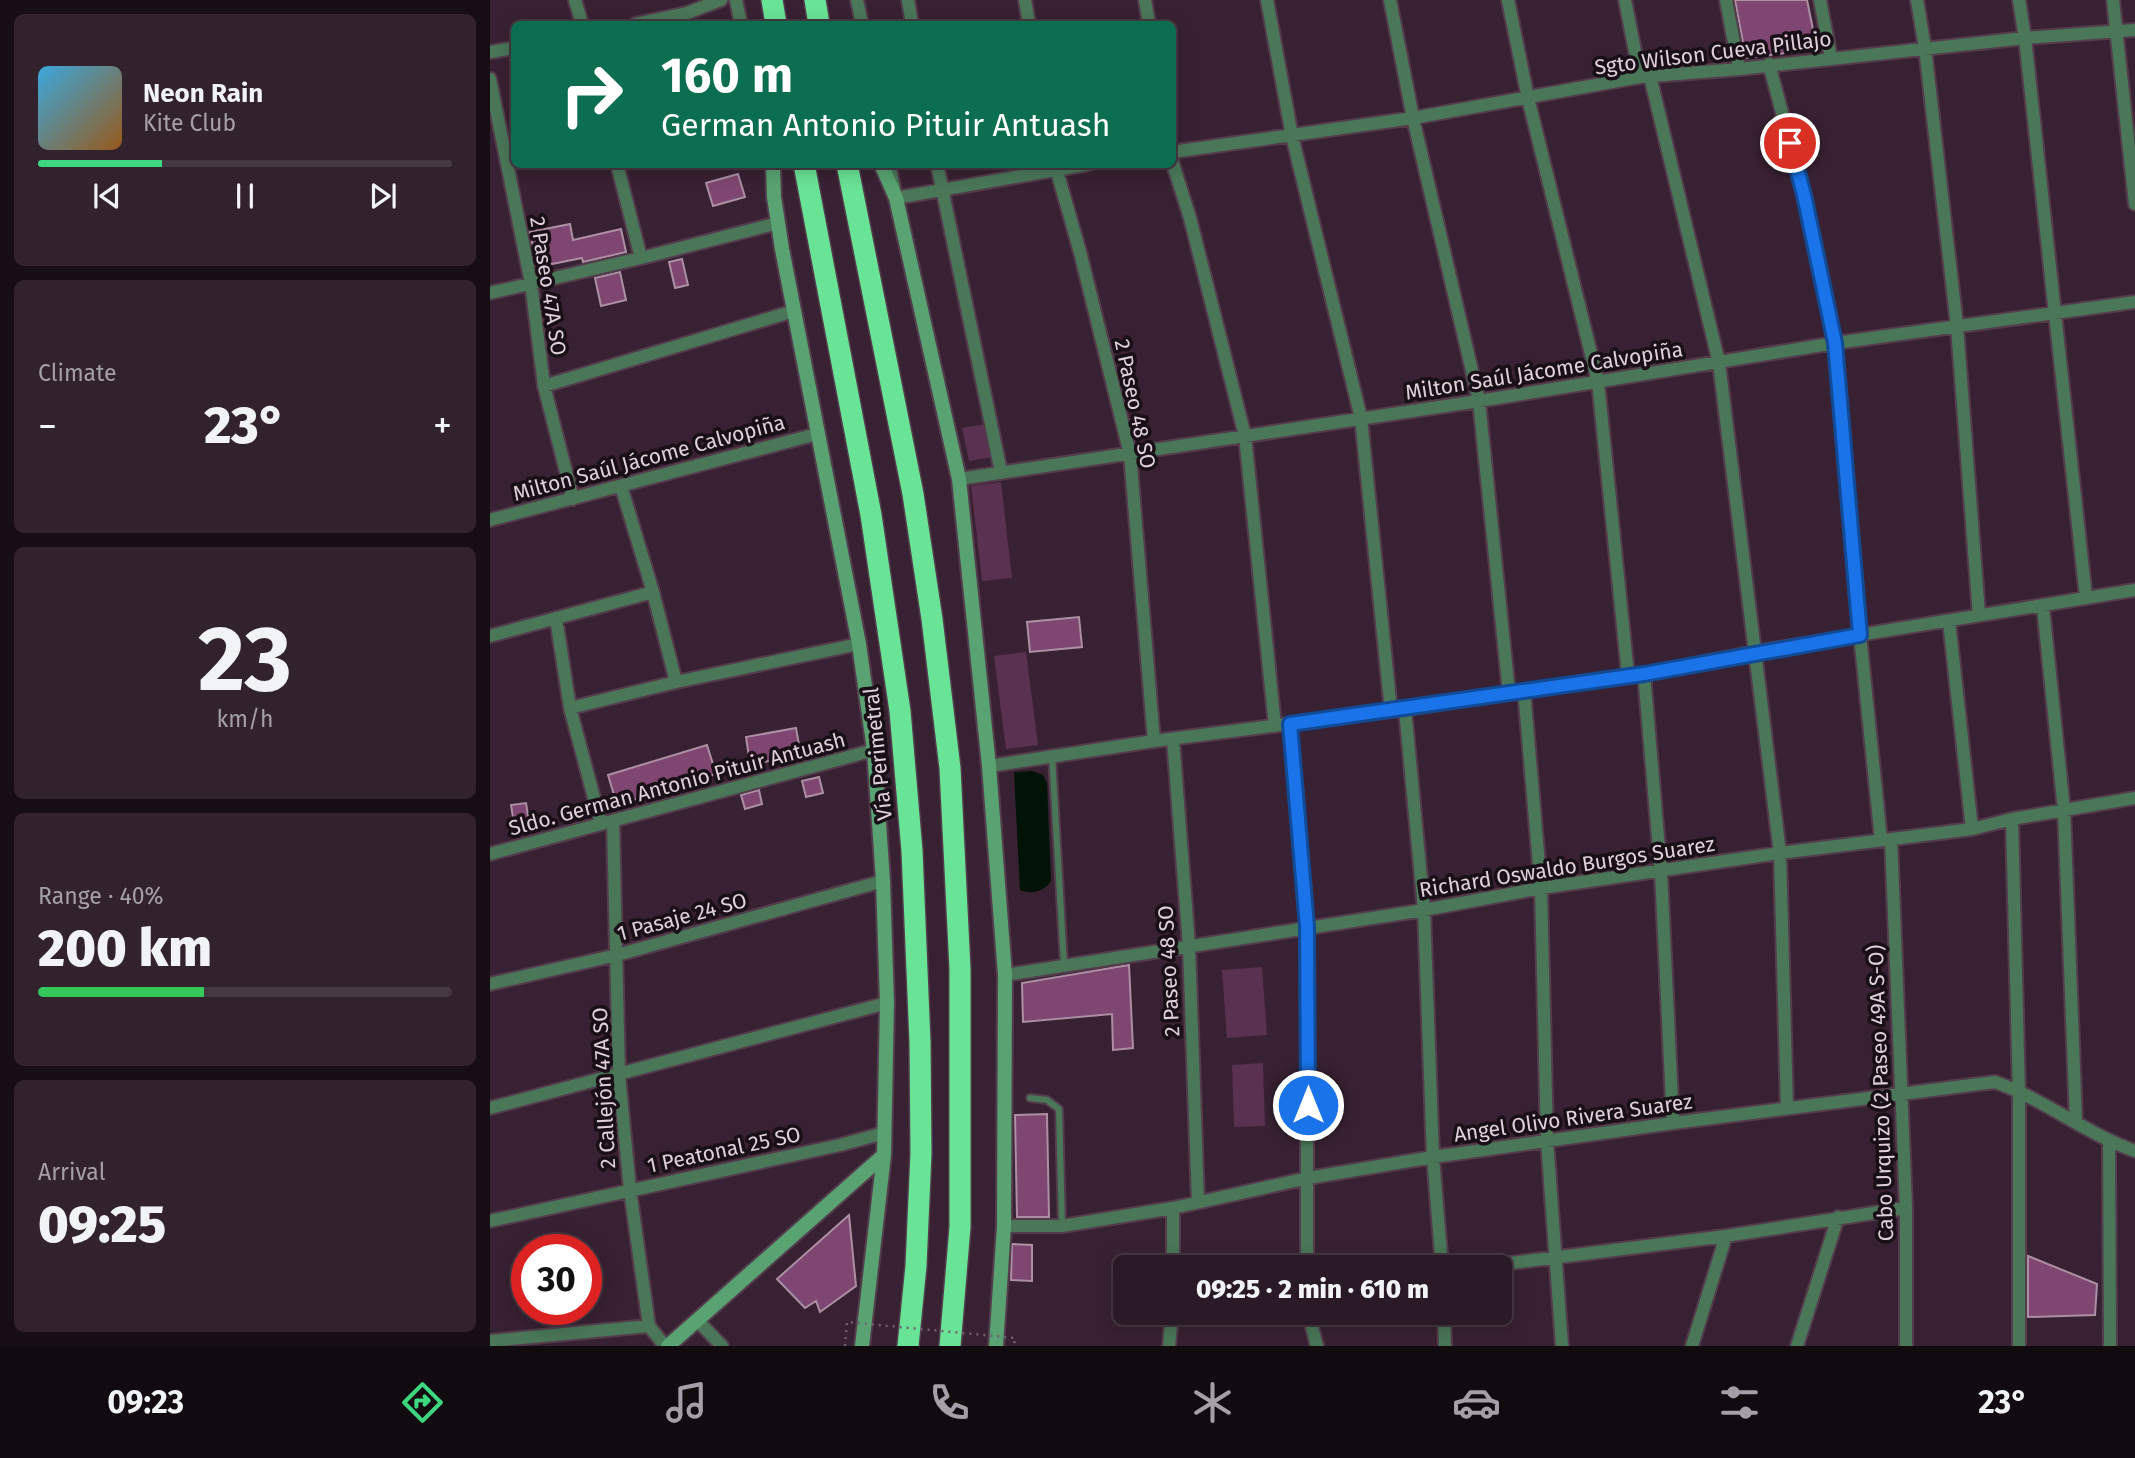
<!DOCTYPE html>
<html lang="en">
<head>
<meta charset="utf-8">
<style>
	:root { --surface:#2a1926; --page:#32222e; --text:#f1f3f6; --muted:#a5a0a7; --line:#463843; --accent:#3cd77e }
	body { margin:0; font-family:"Fira Sans",sans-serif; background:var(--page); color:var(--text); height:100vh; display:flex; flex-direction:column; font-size:26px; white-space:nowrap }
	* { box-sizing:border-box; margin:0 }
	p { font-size:23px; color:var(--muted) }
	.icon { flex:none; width:38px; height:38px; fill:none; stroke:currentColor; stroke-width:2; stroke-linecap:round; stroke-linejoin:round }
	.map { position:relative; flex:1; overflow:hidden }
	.sheet { display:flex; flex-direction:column; gap:14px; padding:14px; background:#170e15; width:490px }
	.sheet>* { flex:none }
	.top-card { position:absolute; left:21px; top:21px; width:665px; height:147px; border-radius:10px; box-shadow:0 4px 18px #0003,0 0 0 2px var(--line); background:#0b6e4f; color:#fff; overflow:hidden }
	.speed { position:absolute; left:21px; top:1234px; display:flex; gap:14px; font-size:35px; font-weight:700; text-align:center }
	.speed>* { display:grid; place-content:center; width:91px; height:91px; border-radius:50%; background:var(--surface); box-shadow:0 4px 18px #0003,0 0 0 2px var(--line); line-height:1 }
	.speed .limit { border:10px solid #d22; background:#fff; color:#111 }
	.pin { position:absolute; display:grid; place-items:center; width:60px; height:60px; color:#fff; margin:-30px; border:4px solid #fff; border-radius:50%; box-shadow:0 2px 7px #0007 }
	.me { position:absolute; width:77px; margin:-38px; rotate:0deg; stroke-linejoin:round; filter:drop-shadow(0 0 5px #0008) }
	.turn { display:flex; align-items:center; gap:24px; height:147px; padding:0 35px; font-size:32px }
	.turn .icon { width:91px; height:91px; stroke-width:2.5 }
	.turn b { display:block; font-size:49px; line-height:60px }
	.big { font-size:52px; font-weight:800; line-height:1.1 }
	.sheet .tile { flex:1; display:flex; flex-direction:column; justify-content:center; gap:10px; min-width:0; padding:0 24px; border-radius:10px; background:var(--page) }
	.sheet .dial { align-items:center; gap:0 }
	.dial b { font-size:91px; line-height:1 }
	.song { display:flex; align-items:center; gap:21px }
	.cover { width:84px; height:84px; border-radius:10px; background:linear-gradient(135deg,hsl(200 70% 55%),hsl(30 70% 35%)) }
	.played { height:7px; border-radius:4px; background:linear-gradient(90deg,var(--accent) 30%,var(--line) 30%) }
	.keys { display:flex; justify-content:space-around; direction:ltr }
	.heat { display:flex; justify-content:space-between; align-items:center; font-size:38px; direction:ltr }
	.charge { height:10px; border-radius:5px; background:linear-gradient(90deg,#34c759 40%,var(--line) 0) }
	.trip { position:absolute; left:623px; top:1255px; width:399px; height:70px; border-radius:10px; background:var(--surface); box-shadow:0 4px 18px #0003,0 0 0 2px var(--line); font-weight:800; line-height:70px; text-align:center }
	.tabs { display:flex; height:112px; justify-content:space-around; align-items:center; background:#110a0f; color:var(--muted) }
	.tabs .icon { width:49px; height:49px }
	.tabs .on { color:var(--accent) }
	.tabs b { font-size:32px; color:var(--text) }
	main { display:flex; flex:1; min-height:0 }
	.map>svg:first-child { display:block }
	.green { fill:#5b3151 }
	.water { fill:#011306 }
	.building { fill:#7e4670; stroke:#ac8fa3; stroke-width:2 }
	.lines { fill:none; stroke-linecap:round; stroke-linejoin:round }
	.lane-casing { stroke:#533d4d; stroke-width:10 }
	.street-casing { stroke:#533d4d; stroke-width:16 }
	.secondary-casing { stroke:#533d4d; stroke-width:18 }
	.highway-casing { stroke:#533d4d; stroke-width:24 }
	.lane { stroke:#4a7758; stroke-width:6 }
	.street { stroke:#4a7758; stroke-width:12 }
	.secondary { stroke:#58a371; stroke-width:14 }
	.highway { stroke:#69e395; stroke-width:21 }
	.path-bridge { stroke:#735f6e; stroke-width:2.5; stroke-dasharray:2 5; stroke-linecap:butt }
	.route-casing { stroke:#114b97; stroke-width:18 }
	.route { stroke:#1a73e8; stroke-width:12 }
	.labels { text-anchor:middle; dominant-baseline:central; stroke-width:7; stroke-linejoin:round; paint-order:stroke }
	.street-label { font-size:21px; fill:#e0d0db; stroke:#190f16 }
</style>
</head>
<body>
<main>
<section class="sheet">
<div class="tile">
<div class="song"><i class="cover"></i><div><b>Neon Rain</b><p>Kite Club</p></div></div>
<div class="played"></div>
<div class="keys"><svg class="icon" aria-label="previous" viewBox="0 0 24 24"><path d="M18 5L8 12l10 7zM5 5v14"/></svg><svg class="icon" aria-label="pause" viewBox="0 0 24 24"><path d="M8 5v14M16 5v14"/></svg><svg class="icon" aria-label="next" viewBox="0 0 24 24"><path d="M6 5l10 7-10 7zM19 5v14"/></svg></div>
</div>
<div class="tile"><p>Climate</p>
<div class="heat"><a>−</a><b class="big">23°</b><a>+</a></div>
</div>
<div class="tile dial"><b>23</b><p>km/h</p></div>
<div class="tile"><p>Range · 40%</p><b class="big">200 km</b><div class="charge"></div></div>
<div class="tile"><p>Arrival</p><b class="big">09:25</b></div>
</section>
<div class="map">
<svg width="1645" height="1346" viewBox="0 0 1645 1346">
	<rect width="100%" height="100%" fill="#382132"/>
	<path class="green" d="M496 424 502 457 479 461 472 428Z
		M511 482 522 578 492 581 481 486Z
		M536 652 548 745 516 749 504 656Z
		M772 967 777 1035 737 1038 732 970Z
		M773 1063 775 1126 744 1127 742 1065Z"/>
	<path class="water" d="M542 771 553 775 557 783 561 881C554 891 542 895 530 890L524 772Z"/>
	<path class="building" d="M1245 0H1317L1327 49 1256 58Z
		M248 174 255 197 223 206 216 183Z
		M80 224 83 240 131 229 136 252 93 262 92 258 47 267 40 232Z
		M192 259 198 285 185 288 179 262Z
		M130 272 136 300 111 306 105 278Z
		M589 617 592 647 540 652 537 622Z
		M306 728 311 756 260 764 256 737Z
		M217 745 226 774 127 805 118 775Z
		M329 777 333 793 316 797 312 781Z
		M269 790 272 804 255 809 251 795Z
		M36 803 40 828 25 830 21 805Z
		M639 965 643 1048 623 1050 622 1014 533 1022 532 983Z
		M557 1114 559 1217H527L525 1115Z
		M359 1215 366 1286 330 1312 326 1301 315 1308 287 1279Z
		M522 1244 542 1245V1281L521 1280Z
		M1538 1256 1607 1284 1605 1315 1538 1317Z"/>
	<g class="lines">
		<g class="lane-casing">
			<path id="lane" d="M562 756 574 965
				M540 1098 557 1100 569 1109 572 1226"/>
		</g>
		<g class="street-casing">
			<path id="street" d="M85 0 92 24
				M246 0 251 24
				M367 0 372 24
				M418 0 422 24
				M535 0 539 24
				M655 0 659 24
				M777 0 802 136 871 418 901 711
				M900 0 923 118 989 401 1019 693
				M1018 0 1038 98 1108 382 1138 675
				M1135 0 1150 77
				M1236 0 1249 69
				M1330 0 1341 58
				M1427 0 1435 48 1467 326 1489 615
				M1529 0 1535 38 1596 598
				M1623 0 1645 204
				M145 24 197 13 231 0
				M0 52 24 48
				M1279 64 1314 195 1345 343 1370 635 1391 840
				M1160 76 1229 363 1290 853 1297 1108
				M0 79 41 283 54 386 83 499
				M682 152 923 118 1150 77 1249 69 1535 38 1645 30
				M682 161 700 218 755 436 785 726
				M127 164 151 258
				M399 164 406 198 599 164
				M447 164 511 472
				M565 164 590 252 640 454 664 741
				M0 293 151 258 288 223
				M54 386 304 311
				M469 479 989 401 1345 343 1645 302
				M131 486 163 592 186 682
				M0 520 327 434
				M1553 607 1574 810 1586 1122
				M66 618 80 708 111 824
				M1459 621 1482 829
				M0 636 163 592
				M1154 674 1171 872 1183 1123
				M1034 690 1051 888 1057 1140 1072 1346
				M80 708 186 682 369 644
				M915 709 934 910 943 1157 952 1267
				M800 724 817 927V1267
				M683 739 699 946 708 1202
				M499 766 664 741 915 709 1154 674 1265 652 1645 590
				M1522 819 1529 1094V1346
				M123 821 129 1075 140 1190 159 1326 175 1346
				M1401 839 1416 1208V1346
				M0 854 384 750
				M515 975 934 910 1051 888 1290 853 1482 829 1522 819 1645 798
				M0 984 127 955 393 881
				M0 1108 397 1003
				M1619 1142 1620 1346
				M0 1221 350 1145 394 1133
				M514 1226H572L683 1208 818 1178 943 1157 1183 1123 1505 1082C1554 1099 1596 1134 1645 1151
				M683 1267V1208
				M989 1267 1236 1236 1416 1208
				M818 1312 827 1346
				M954 1312 955 1346
				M207 1320 232 1346
				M0 1341 159 1326
				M679 1346 682 1312
				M1202 1346 1236 1236
				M1307 1346 1348 1217"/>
		</g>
		<g class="secondary-casing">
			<path id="secondary" d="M283 164 284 197 292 249 369 644 384 750 393 881 397 1003 394 1155 372 1346
				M391 164 406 198 469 479 499 766 515 975 514 1226 506 1346
				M178 1346 394 1155"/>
		</g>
		<g class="highway-casing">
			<path id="highway" d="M282 0 286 24
				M325 0 329 24
				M314 164 381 515 410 711 422 851 430 1042 431 1153 426 1266 418 1346
				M357 164 423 494 442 619 460 768 470 969V1227L460 1346"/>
		</g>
		<use href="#lane" class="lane"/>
		<use href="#street" class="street"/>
		<use href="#secondary" class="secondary"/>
		<use href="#highway" class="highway"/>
		<path class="path-bridge" d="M355 1346 357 1322 525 1338 524 1346"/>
	</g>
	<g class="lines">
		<g class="route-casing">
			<path id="route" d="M818 1105 817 927 800 724 1154 674 1370 635 1345 343 1314 195 1300 143"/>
		</g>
		<use href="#route" class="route"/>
	</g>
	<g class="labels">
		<g class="street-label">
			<text transform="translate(1223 53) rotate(-7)">Sgto Wilson Cueva Pillajo</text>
			<text transform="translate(58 286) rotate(81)">2 Paseo 47A SO</text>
			<text transform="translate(1054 371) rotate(-9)">Milton Saúl Jácome Calvopiña</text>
			<text transform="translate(645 404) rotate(78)">2 Paseo 48 SO</text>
			<text transform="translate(159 458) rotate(-15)">Milton Saúl Jácome Calvopiña</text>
			<text transform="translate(388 754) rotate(-96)">Vía Perimetral</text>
			<text transform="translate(187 784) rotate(-15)">Sldo. German Antonio Pituir Antuash</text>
			<text transform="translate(1077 867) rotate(-9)">Richard Oswaldo Burgos Suarez</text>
			<text transform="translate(192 917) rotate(-15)">1 Pasaje 24 SO</text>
			<text transform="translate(679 971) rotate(-93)">2 Paseo 48 SO</text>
			<text transform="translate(114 1088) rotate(-93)">2 Callejón 47A SO</text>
			<text transform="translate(1391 1093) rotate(-92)">Cabo Urquizo (2 Paseo 49A S-O)</text>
			<text transform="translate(1083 1118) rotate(-8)">Angel Olivo Rivera Suarez</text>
			<text transform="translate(234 1150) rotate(-12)">1 Peatonal 25 SO</text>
		</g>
	</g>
</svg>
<div class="speed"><div class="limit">30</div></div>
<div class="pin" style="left:1300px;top:143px;background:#d93025"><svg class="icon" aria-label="arrive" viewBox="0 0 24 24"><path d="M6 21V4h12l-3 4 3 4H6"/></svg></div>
<svg class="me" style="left:818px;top:1105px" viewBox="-20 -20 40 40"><circle r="17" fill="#1a73e8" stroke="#fff" stroke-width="3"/><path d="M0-11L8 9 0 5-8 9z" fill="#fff"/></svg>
<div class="trip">09:25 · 2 min · 610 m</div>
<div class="top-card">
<div class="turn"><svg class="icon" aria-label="right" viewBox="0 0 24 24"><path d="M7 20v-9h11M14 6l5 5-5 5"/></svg><div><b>160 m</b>German Antonio Pituir Antuash</div></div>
</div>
</div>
</main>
<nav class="tabs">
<b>09:23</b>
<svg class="icon on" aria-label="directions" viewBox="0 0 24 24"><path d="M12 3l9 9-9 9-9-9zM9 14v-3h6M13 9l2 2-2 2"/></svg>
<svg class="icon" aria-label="music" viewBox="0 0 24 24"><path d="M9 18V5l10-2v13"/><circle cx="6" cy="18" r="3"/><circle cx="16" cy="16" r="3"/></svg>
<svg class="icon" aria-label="phone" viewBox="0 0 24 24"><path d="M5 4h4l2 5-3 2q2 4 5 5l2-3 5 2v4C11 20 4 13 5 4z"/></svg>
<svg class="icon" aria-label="climate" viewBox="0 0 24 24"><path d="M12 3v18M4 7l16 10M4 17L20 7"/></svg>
<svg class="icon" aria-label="car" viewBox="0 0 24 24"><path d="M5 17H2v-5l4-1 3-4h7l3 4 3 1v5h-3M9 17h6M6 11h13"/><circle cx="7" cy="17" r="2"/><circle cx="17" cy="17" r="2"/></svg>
<svg class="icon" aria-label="filters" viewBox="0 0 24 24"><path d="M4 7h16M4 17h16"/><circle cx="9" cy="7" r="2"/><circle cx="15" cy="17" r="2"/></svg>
<b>23°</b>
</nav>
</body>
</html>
